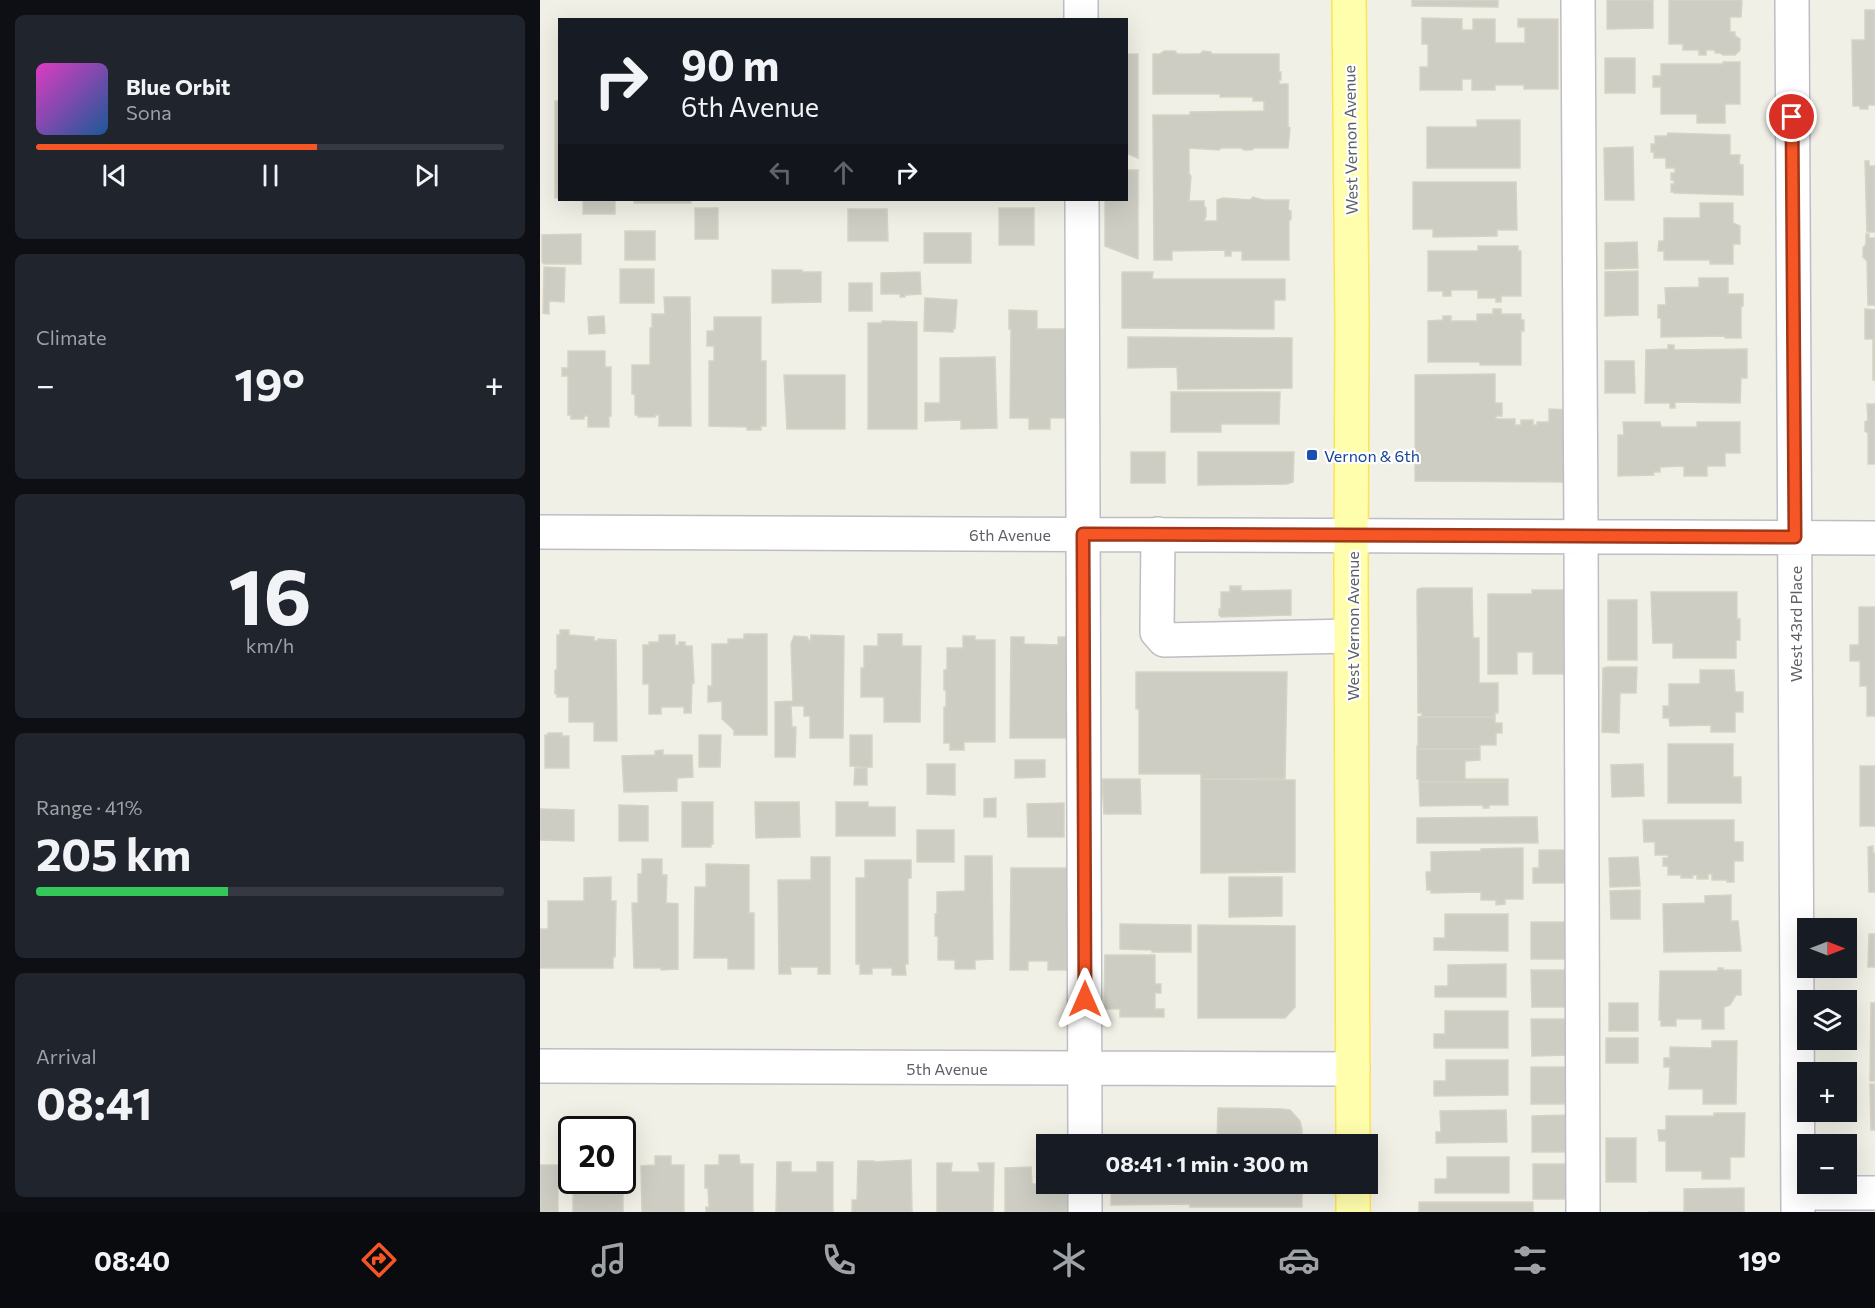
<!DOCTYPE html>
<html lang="en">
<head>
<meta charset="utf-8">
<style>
	:root { --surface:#171b24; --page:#20242c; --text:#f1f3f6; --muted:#9ea1a6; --line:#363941; --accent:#f65526 }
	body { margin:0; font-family:Commissioner,sans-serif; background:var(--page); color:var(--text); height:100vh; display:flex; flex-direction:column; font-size:22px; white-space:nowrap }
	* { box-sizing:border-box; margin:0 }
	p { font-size:20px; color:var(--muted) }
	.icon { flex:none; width:33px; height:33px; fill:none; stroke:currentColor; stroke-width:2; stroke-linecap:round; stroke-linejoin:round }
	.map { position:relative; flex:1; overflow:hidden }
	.drawer { display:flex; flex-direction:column; gap:15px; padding:15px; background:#0d0f14; width:540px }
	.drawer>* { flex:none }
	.guide { position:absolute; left:18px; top:18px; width:570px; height:183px; border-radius:0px; box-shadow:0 6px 24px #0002; background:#171b24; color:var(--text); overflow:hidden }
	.needle { width:39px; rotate:90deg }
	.tools { position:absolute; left:1257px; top:918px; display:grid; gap:12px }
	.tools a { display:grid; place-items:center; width:60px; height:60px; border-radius:0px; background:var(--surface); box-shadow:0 6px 24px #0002; font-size:30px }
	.speed { position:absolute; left:18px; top:1116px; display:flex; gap:12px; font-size:30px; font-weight:700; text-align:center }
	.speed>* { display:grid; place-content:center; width:78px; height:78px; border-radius:50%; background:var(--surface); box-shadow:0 6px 24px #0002; line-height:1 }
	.speed .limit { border:3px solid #111; border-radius:9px; background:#fff; color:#111 }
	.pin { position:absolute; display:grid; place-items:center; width:51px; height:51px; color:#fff; margin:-26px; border:3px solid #fff; border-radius:50%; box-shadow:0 2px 6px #0007 }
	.me { position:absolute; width:66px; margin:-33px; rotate:0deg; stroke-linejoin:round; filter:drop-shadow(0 0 4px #0008) }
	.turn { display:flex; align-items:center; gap:21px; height:126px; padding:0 24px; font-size:27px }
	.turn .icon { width:78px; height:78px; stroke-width:2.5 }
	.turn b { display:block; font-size:42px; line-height:51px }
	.lanes { display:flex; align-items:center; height:57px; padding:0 24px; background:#0003; justify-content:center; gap:30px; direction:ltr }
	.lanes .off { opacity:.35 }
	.big { font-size:45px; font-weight:700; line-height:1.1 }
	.drawer .card { flex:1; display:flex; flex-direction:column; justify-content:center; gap:9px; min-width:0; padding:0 21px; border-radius:9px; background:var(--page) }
	.drawer .dial { align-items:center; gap:0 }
	.dial b { font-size:78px; line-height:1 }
	.song { display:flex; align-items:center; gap:18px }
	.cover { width:72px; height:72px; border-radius:9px; background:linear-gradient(135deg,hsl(310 70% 55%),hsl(210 70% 35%)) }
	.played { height:6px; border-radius:3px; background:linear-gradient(90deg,var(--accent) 60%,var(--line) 60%) }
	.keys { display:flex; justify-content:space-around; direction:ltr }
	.heat { display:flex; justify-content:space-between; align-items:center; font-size:33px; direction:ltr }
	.charge { height:9px; border-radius:4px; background:linear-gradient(90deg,#34c759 41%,var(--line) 0) }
	.trip { position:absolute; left:496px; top:1134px; width:342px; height:60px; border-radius:0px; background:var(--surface); box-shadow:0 6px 24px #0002; font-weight:700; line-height:60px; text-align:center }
	.menu { display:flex; height:96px; justify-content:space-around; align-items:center; background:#090b0e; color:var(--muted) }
	.menu .icon { width:42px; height:42px }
	.menu .selected { color:var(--accent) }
	.menu b { font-size:27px; color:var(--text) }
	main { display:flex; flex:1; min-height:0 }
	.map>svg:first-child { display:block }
	.building { fill:#cecdc4; stroke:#d6d3c3; stroke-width:1.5 }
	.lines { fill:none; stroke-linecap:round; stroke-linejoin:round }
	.minor-casing { stroke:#bdbec5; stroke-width:36 }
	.major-casing { stroke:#fce553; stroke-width:36 }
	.minor { stroke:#fff; stroke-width:33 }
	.major { stroke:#fffeac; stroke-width:33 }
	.route-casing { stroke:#a03719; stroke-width:15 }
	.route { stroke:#f65526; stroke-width:10 }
	.transit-dot { fill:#1a4fb4; stroke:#fff; stroke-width:2 }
	.labels { text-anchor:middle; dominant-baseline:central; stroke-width:4.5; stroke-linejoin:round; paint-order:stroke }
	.street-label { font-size:16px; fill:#5d6067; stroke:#fff }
	.transit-label { font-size:16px; fill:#164399; stroke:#fff; text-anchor:start }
</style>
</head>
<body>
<main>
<section class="drawer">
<div class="card">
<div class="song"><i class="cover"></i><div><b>Blue Orbit</b><p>Sona</p></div></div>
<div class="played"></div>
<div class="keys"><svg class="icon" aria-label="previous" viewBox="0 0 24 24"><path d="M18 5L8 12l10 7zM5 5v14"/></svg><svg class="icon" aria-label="pause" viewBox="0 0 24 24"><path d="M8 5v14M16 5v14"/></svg><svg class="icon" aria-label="next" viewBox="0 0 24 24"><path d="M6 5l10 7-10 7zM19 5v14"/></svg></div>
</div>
<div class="card"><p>Climate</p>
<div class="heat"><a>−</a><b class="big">19°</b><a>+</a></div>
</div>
<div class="card dial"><b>16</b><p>km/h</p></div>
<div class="card"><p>Range · 41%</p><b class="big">205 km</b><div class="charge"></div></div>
<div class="card"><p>Arrival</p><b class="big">08:41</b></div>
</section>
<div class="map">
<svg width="1335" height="1212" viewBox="0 0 1335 1212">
	<rect width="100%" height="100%" fill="#f1f0e6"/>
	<path class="building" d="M872 0H958V7L872 6Z
		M1067 0H1113V28L1067 29Z
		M1129 0H1202L1201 17H1190V32H1195V36L1200 39V50L1195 55H1183L1180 53H1175V50H1166V55H1159V50H1143V44H1129Z
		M1325 10H1335V105H1328V109H1320V106H1313L1312 40H1325Z
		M882 18 922 19V30H933V19H955V43H985V27H978V19H1018V89H984V85H955V90H932V79H922V90H880V67H888V44H882Z
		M624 51H635L637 54H660L663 51 671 52 672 54H739V72H741V80H739V84H748V127L750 128 748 148H714L712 150H704L701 148H681L679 150 649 148V174L651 176 649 201H664V206L666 208V216L664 221H677V200L683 198 710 200 713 197 723 200H749L748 210 751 211V219L749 221V260H702V251H691V256H685V250L632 251V260H614L613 115H650V112L724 111V101H713V97H680V94H613V54H620Z
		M586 54H598V158L586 153Z
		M1065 58H1095V93H1065Z
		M1183 62H1200V104H1185V123H1157V114H1121V87H1113V76H1121V64H1183Z
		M15 101H20V198H15Z
		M937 120H980V168H887V127H937Z
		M1128 133 1190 135V155H1200L1199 164 1203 165V195L1134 193V192H1131V184H1134V180H1131V173H1135V168H1126V158H1114V152H1111V144H1115V136H1127Z
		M1093 147 1094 200H1065L1064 148Z
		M1325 161H1329V166H1335V232H1327Z
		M586 170H598V259L565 246V200H586Z
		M873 182H976L977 230H957V236L893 237V229H873Z
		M43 200H75V214H43Z
		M94 200H151V203H94Z
		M1160 203H1193V223L1200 226V244H1193V264H1170V260H1124V251H1118L1119 241H1124V218H1160Z
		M155 208H178V239H155Z
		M459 208H494V245H459Z
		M308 209H347L348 241H308Z
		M85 231H115V260H85Z
		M384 233H431V263H384Z
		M41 234V264H4L2 262V235Z
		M1326 234H1329V238H1335V305H1328L1327 261 1323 257V248L1326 244Z
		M1097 242 1098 268 1065 269V243Z
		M938 246H978V251H981V296H961V302H956V298H938V290H911V296H903V291H888V251H938Z
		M4 267 25 268 24 302 9 301V314L3 313Z
		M80 269H114V303H80Z
		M232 270H262V272H281V302L232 303Z
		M1098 271V315L1065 316V272Z
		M380 272 381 294 365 295V297H360V294H341V273Z
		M582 272H613L612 279H745V300H734V329L582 328Z
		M1159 278H1188V294H1203V306H1201V338H1185V336L1121 337V318H1118V305H1126L1125 288 1159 287Z
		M309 283H332V311H309Z
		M124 297H150L151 426H119V415H115V417H98V415H95V394H92V365H110V328H112V314H125Z
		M385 298 417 300 415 329H413V332L384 331Z
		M953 309H961V314H981V320H984V331H981V365H940V362H888V321L903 320V316H911V321H937V314H953Z
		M1325 309 1335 310V380H1333V339H1325Z
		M469 310 497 311V329H528L527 418H510V429H489V418H470L471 329H469Z
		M64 316 65 333 49 334 48 317Z
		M174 317H221V361H226V426H221V430H207V427L169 426V361H174V346H167V331H174Z
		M342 321 377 322V429H328V323H342Z
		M588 337 752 338V388L638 389 637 367 588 368Z
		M1128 345H1134V350L1207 349V378H1201L1200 403 1135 402V408H1130V403H1105L1106 350 1128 349Z
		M28 351H65V367H71V416H69V427H48V416H44V419H31V415H28V376H22V368H28Z
		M455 357 457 428 421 429V420L385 421V403H400V358Z
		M1065 361H1094L1095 393H1065Z
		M955 374V403H962V416H956V419H975V425H981V420H993V425H997V422H1009V409L1031 410V482L875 481V375Z
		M244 375H305V429H247Z
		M631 392H740L739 424H681V432H631Z
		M1327 404H1335V464H1328V433L1325 431V422L1328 420Z
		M1083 422H1120L1121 427H1157V422H1200V453H1185V466H1167V476H1144V466L1120 467V472H1113L1114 475 1078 476V435H1084Z
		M591 452H625V483H591Z
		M658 452H754L753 482 747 484 658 485Z
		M690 586H701V591L751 590V615L681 617 679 615V609H681V592H690Z
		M883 588H932L933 638H939V683H958V713H955V717H878L882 716V713H878L877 591 878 589Z
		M992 590H1028V619H1024V674H993V652H977V674H948V594H992Z
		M1111 592H1197V619H1200V640H1196V658H1133V643H1113Z
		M1068 600H1097V660H1068Z
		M1319 607H1335V716H1327V686H1320V661H1310V645H1319Z
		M20 630H29V635L54 637V641H58V639L76 640 77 741H54V722H29V697H17V694H15V670H17V635H20Z
		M204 634H227V735H194V730L182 719V701L168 702V686H172V644H188V639H204Z
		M338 634H362V646H381L380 722H344V697H321V668H324V646H338Z
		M119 635H135V645H139V642H145V646H152L154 683H152L151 713H144V707H121V714H109V684H103V645H109V642H119Z
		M271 635 304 636 303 738H270V716H264V706H251L252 727H256L255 757H235V702L253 701 251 644 254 636 267 637 270 643Z
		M423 636H435V640H455V742H424V750H410V743H404V707H406V690H404V670H407V648H423Z
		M471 637H484V644L518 645V637H531L530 738H470Z
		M1068 667H1097L1096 693H1080L1079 733 1062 732 1063 668Z
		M1160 670H1194L1195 692H1203V712H1195V732H1171V725L1130 726 1129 718H1123V706H1129V684H1160Z
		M596 672H747L745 779H661V774H599V709H596Z
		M878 717H955V723H962V733H956V745H940V749H877V746H878Z
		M8 733H22V736H29V768H5V735H8Z
		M159 735H181L180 767H159Z
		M310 735H332V767L310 766Z
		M1128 744H1193V777H1201V803H1128Z
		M877 749H940V760L925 761V779H968V782H879V779H877Z
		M123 750V755H152L153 777 137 778V791L84 792 82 756 115 755V751Z
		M475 760H505V777L475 778Z
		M387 764H415V795L387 794Z
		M1103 764 1104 796 1072 797 1071 765Z
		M1320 766H1335V826H1320Z
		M315 768H327V785H314Z
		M562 779H600L601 814H564Z
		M661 779 755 780V872L661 873Z
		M879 782H968V805H949V808H943V805L880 806Z
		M456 798V817H444V799Z
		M142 802H173V844H171V847H142Z
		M215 802H259L260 837 216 838Z
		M296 802H328V807H355V836H296Z
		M524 803V837H488L487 804Z
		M79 805 108 806V841H79Z
		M0 809 34 810V841L0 840Z
		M997 817 998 843H877V818Z
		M1103 820H1194V842H1203V861H1194V882H1187V880H1172V874H1168V879H1157V875H1152L1153 878H1141V875H1128V866H1123V858H1128V855H1115V842H1104Z
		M377 830H414V862H377Z
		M1333 846V853H1335V892H1329L1328 847Z
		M983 848V899H965V904L956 905V900H941V892L891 893V890H887L886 872H891V852L941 851V849Z
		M999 850H1029V883H993V868H999Z
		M425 856H452L453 959 435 960V969H415V960H398V936H395V914H397V892L425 891Z
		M271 857H290V974H278V967H250L251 974H239L238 880H271Z
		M1098 857 1100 886 1070 887 1069 858Z
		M102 859H122V875H127L126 903 138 904V969L121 970V968H94L92 903H98V874H102Z
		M325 860H371V878H368V964H365L366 975H352V968H332V974H320V964H316V878H325Z
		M166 864 209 865V913H214V969H188V958H154L155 887H166Z
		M471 868H527V970H508V961H488V970H470Z
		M71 877V901H76L75 957H73V968H0V929H8V901H44V878Z
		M689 877H742V916L689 917Z
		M1100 890V919H1071L1070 891Z
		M1191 895V921H1198L1201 951 1124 952 1123 904 1165 903V896Z
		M905 914H968V951L894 950V938H905Z
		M991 922H1027L1028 959H991Z
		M580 924 651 925V952H612V950L580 949Z
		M658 925 755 926V1007L745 1018H658Z
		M1329 934H1335V967H1328Z
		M565 955H615V984H621V993H615V1009H624V1017H580V1009H564Z
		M966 964V997H895V986H908V965Z
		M1178 968H1183V970H1201V995H1196L1190 1005 1184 1007V1029H1162V1019H1136V1026H1121V1020H1119L1120 971H1178Z
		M991 970H1028V1007H992Z
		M1069 1003H1098V1031H1069Z
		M1331 1003H1335V1081H1330Z
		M905 1011H968V1048H894V1034H905Z
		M991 1019H1028V1055L992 1056Z
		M1066 1038H1098V1063H1066Z
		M1172 1041H1197L1196 1104H1163V1089H1129L1130 1067H1124V1058H1130V1047L1172 1048Z
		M906 1060H968V1095L894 1096V1081H906Z
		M991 1067H1028V1104H991Z
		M1330 1084H1334L1335 1088V1130H1331Z
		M678 1108 742 1109 750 1110 760 1121 762 1129V1144H677Z
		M966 1110 967 1142 896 1143V1132H901L900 1111Z
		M1174 1113H1205L1204 1157H1190V1179H1162V1171H1126V1141H1119L1118 1130H1126V1116H1174Z
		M1028 1115V1152H992V1116Z
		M1066 1138H1096V1182H1066Z
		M179 1155H199L200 1164H213V1212H166V1207H169L168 1188H165V1165H179Z
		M115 1156H131V1165H144V1212H102L101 1166 115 1165Z
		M907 1157H969V1193H895V1179H907Z
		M371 1160 372 1212H312V1200H317L318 1161H334V1162Z
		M237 1162H251V1172H277V1162H293V1212H236Z
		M397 1163H412L411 1172H440L438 1163H454L453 1212H397Z
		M83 1164V1212H33V1180H82Z
		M993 1164H1028L1027 1199H993Z
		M0 1165H18V1212H0Z
		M491 1167 492 1184H529L528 1212H465V1168Z
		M571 1184H762V1207H650V1204L571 1205Z
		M1204 1188V1212H1108H1144V1189Z
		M879 1202H993V1212H879Z"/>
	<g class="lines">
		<g class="minor-casing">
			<path id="minor" d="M541 0V20
				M1038 0 1041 536 1043 1212
				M1252 0 1258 1212
				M542 200 545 1144
				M0 532 1335 538
				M618 534 617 632 624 640 811 636
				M0 1066 813 1069
				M545 1184V1212
				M1258 1193H1335"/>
		</g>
		<g class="major-casing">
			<path id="major" d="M809 0 812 325 811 572 813 1144
				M813 1184V1212"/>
		</g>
		<use href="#minor" class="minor"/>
		<use href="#major" class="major"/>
	</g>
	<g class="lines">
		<g class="route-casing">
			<path id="route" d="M545 999 543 534 1255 537 1252 117"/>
		</g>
		<use href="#route" class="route"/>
	</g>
	<rect class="transit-dot" x="766" y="449" width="12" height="12" rx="3"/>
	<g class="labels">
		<g class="street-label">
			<text transform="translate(810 140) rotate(-91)">West Vernon Avenue</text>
			<text x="470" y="534">6th Avenue</text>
			<text transform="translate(1255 624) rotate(-90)">West 43rd Place</text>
			<text transform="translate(812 626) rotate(-90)">West Vernon Avenue</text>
			<text x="407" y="1068">5th Avenue</text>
		</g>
		<g class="transit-label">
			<text x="784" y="455">Vernon &amp; 6th</text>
		</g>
	</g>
</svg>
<div class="tools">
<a><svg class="needle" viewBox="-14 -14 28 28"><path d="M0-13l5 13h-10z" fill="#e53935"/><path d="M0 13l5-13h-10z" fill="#9ea1a6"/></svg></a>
<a><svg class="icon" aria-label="layers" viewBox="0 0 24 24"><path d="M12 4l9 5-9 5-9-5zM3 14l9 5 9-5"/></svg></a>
<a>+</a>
<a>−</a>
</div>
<div class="speed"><div class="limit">20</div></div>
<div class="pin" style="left:1252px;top:117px;background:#d93025"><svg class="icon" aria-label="arrive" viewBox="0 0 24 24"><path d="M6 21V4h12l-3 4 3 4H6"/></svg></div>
<svg class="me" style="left:545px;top:999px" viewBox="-20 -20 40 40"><path d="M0-17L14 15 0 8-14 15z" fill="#f65526" stroke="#fff" stroke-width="4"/></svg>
<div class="trip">08:41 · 1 min · 300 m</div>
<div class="guide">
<div class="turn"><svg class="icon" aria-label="right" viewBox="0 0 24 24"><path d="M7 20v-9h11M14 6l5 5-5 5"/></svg><div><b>90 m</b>6th Avenue</div></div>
<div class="lanes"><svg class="icon off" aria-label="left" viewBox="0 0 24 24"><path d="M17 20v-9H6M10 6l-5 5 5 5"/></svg><svg class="icon off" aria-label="ahead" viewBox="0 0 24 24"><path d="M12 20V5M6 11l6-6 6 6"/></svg><svg class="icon" aria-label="right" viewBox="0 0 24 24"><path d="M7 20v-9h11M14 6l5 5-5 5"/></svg></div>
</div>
</div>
</main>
<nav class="menu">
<b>08:40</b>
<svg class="icon selected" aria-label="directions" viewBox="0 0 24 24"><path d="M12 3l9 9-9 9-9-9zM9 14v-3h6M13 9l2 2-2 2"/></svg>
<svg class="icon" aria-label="music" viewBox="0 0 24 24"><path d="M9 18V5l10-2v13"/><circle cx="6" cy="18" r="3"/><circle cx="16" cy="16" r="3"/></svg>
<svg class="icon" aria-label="phone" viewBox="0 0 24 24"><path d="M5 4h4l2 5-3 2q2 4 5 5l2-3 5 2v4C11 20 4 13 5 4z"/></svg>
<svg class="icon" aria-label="climate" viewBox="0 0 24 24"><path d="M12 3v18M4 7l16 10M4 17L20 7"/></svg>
<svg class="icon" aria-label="car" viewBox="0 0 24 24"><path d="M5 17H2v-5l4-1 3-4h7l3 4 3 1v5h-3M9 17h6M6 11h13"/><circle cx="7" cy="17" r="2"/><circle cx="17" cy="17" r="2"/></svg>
<svg class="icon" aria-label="filters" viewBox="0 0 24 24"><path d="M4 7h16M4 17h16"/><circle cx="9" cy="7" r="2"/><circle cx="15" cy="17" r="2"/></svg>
<b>19°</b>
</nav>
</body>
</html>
